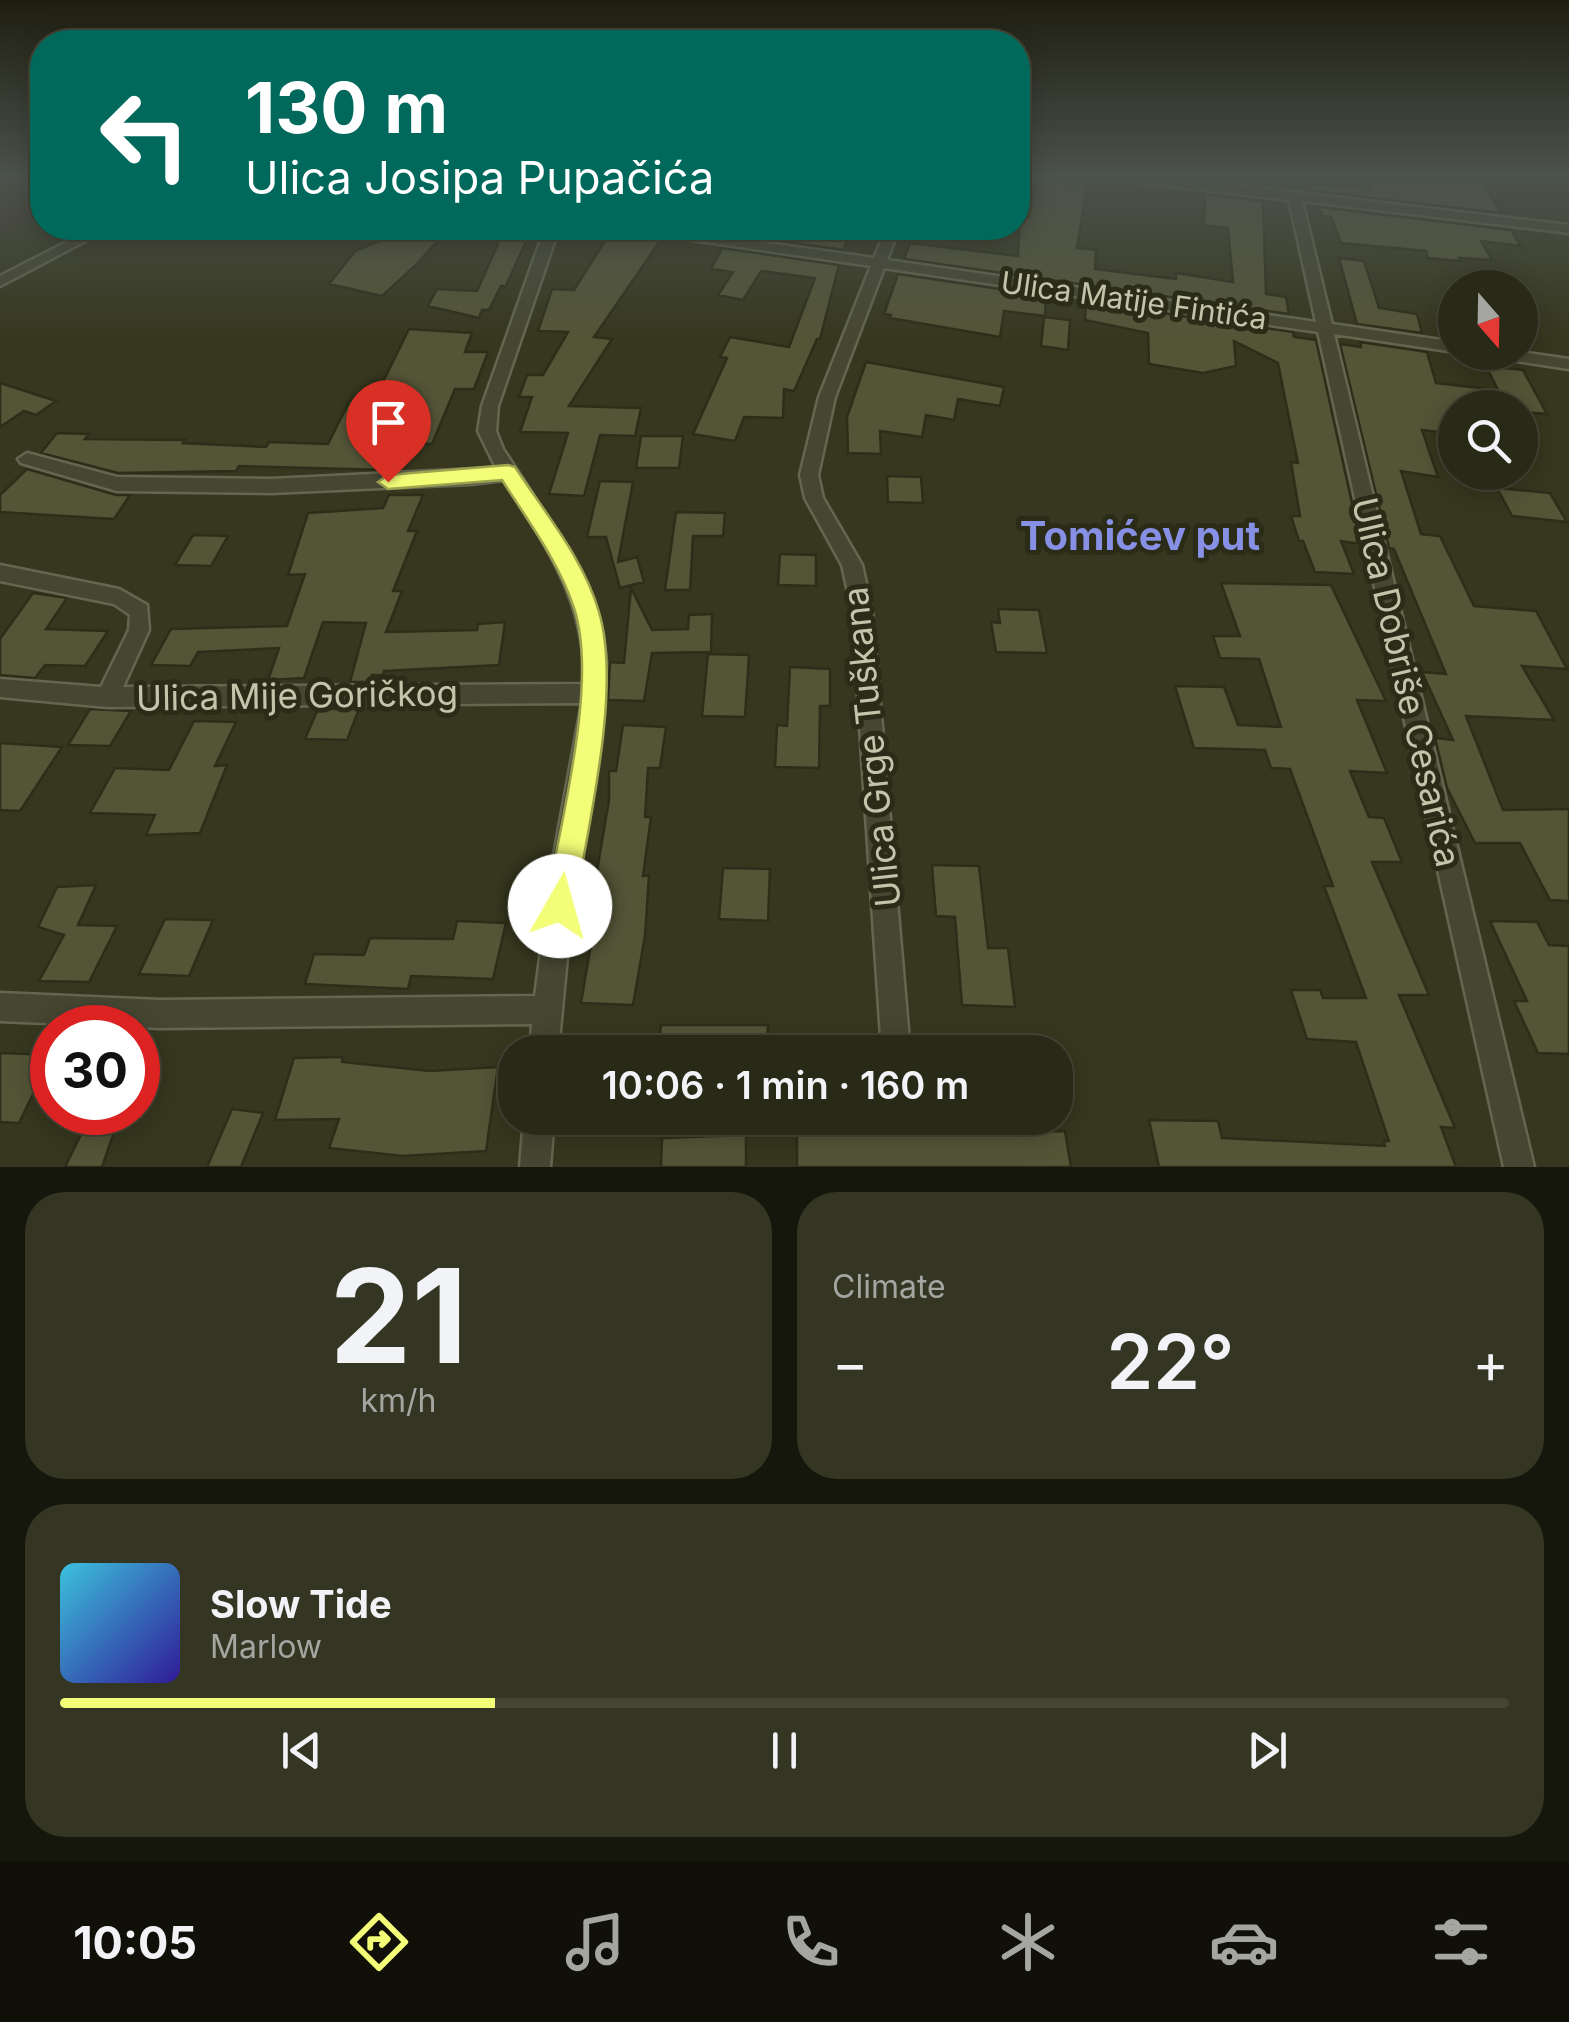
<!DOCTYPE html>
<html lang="en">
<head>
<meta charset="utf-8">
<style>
	:root { --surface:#282916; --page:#343523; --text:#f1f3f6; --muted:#a5a6a1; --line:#444535; --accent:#f3fd78 }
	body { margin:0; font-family:Inter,sans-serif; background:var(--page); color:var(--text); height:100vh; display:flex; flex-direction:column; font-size:38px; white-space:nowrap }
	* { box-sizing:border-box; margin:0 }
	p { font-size:32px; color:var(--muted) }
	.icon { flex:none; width:55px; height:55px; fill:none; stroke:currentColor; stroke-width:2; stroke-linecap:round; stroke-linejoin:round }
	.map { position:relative; height:1167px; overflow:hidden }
	.sheet { display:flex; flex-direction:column; gap:25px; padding:25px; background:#16170c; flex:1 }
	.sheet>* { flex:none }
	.banner { position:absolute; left:30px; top:30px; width:1000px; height:210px; border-radius:40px; box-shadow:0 5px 25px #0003,0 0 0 2px var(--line); background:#00695c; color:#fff; overflow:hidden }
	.needle { width:65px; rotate:160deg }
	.fabs { position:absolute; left:1438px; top:270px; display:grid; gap:20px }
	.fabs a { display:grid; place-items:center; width:100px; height:100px; border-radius:50%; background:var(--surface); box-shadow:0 5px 25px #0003,0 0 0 2px var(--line); font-size:50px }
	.speed { position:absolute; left:30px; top:1005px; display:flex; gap:20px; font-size:50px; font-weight:700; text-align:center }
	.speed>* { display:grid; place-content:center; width:130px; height:130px; border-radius:50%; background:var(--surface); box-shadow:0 5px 25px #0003,0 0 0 2px var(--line); line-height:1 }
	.speed .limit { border:15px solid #d22; background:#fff; color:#111 }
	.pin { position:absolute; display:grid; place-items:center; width:85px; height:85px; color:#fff; margin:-102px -42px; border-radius:50% 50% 50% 0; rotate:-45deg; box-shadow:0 0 10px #0007 }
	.pin .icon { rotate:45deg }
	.me { position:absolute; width:110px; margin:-55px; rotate:7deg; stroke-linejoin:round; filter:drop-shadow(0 0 8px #0008) }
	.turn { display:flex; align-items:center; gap:35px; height:210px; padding:0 50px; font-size:45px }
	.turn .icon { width:130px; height:130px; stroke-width:2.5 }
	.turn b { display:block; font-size:70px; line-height:85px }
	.big { font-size:75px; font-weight:600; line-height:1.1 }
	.sheet .widget { flex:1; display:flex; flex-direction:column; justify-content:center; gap:15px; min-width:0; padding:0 35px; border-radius:40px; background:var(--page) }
	.sheet .dial { align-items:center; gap:0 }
	.dial b { font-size:130px; line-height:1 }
	.song { display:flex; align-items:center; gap:30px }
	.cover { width:120px; height:120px; border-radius:15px; background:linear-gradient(135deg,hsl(190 70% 55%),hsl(250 70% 35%)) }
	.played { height:10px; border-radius:5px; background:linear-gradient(90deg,var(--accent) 30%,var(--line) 30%) }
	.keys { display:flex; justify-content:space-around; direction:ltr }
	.heat { display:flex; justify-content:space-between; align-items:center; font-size:55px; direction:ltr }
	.sheet .tiles { flex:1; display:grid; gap:25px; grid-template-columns:1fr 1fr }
	.widget:last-child { grid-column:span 2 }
	.trip { position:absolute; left:498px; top:1035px; width:575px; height:100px; border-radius:40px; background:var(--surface); box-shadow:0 5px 25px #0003,0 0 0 2px var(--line); font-weight:600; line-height:100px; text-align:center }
	.tab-bar { display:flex; height:160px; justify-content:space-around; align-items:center; background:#101009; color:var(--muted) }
	.tab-bar .icon { width:70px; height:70px }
	.tab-bar .selected { color:var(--accent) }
	.tab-bar b { font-size:45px; color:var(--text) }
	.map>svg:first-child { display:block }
	.green { fill:#3e3125 }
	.building { fill:#545537; stroke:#2d2e19; stroke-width:2.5 }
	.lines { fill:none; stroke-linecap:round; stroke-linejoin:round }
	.street-casing { stroke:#64664f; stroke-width:5 }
	.street { fill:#464732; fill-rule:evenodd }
	.route { fill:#f3fd78; stroke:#9ea44e; stroke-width:2.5 }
	.labels { text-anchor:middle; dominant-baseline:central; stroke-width:10; stroke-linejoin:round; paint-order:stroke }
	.far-street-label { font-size:30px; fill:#c3c5ab; stroke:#2b2c17 }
	.street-label { font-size:35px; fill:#c3c5ab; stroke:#2b2c17 }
	.quarter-label { font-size:40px; font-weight:bold; fill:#8790e4; stroke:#2b2c17 }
</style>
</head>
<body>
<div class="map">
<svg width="1569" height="1167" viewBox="0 0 1569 1167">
	<rect width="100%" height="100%" fill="#36371e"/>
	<path class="green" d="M0 176H42V212L0 233Z"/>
	<path class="building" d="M1366 176H1478L1501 213 1313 191 1311 184 1371 189Z
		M1037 179 1087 186 1077 248 1096 250 1095 269 1176 279V273L1233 282 1228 228 1204 225 1205 194 1263 201 1266 294 1286 297 1289 314 904 259 910 243 1018 256 1020 217H1029Z
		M1319 207 1511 230 1521 246 1481 241 1492 260 1459 258 1461 261 1428 258 1426 251 1341 243 1331 217 1322 216Z
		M410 228 448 229 417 264 382 296 329 284 355 251Z
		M505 228H532L506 286H501L489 310H482L479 318 428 306 437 289 477 291Z
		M733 228H850L844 250 730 234Z
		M608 236 660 241 594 337 612 339 569 406 641 408 635 436 600 435 584 496 549 494 568 433 520 432 532 397H519L527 375H543L568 332 538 331 552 289 574 290Z
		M722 248 839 265 820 339H817L794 391 784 389 783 418 744 417 735 441 693 434 727 358 720 357 730 337 789 347 815 278 761 271 743 300 718 295 733 272 711 269Z
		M1339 258 1364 261 1379 308 1417 314 1422 333 1357 324Z
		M898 274 1046 296 1045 316 1004 311 1000 337 890 318 891 315 884 314Z
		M1086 302 1293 332 1294 337 1316 340 1361 544 1341 541 1354 574 1315 572 1303 541H1299L1291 516H1300L1291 462 1298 463 1278 363 1234 341 1236 366 1203 373 1149 364 1148 333 1085 320Z
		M1044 317 1070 320 1068 350 1041 346Z
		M409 329 472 333 465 352H488L474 389H455L432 444 400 443 388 470 239 466 236 471 118 473 41 453 57 433 89 434 85 439 185 440 183 443 266 447 269 442 328 444 350 400H374Z
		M1360 342 1427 352 1436 383 1498 390 1486 366 1523 370 1547 414 1523 412 1521 408H1455V434L1422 430 1438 477 1401 471 1421 534 1440 536 1474 606 1536 611 1567 669 1522 666 1554 720 1466 716 1503 810 1569 809V901L1550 900 1520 843H1475L1447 788 1435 738 1453 740 1422 672 1446 674 1394 549 1389 548 1340 344 1361 347Z
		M866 362 1004 387 1000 406 958 399 954 420 926 415 922 437 880 431 881 454 848 453 847 417Z
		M0 383 56 401 36 415 24 411 0 427Z
		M641 436H683L679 468H636Z
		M27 469 116 495H130L114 519 0 512V495Z
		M887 476 921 477 923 503 888 502Z
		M600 481 633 482 618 562 637 557 644 582 620 588 606 537H587Z
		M1497 488 1550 493 1567 522 1512 516Z
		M389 495H423L408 531H417L393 591H402L386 632 477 630 478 624 505 622 499 665 384 671 383 675H372L370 682H350L366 623 323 622 304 678 268 680 279 648 198 652 190 666 151 665 171 629 287 626 305 574 288 575 308 513 383 508Z
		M676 512 725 513 723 536H693L690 590H665Z
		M193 535 228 536 211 566 175 565Z
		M780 554 816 555V586L778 585Z
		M1221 583 1331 585 1386 701 1357 700 1387 773 1350 771 1369 817 1384 818 1402 862H1372L1429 995H1399L1455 1128 1441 1127 1456 1167H1159L1149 1120 1218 1121 1222 1138 1385 1146 1384 1141H1389L1356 1042 1307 1039 1291 990H1320L1323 998H1366L1324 886H1333L1290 769 1271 768 1265 750 1194 748 1175 686 1224 687 1238 725 1281 727 1259 659 1220 658 1213 636H1240Z
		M631 588 652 630 688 629 689 615 712 614 711 652 652 653 644 701 608 700 610 662 624 663Z
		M33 593 67 598 46 629 108 631 85 666 45 665 35 678 0 675V639Z
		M998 609 1039 610 1047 653 996 652 991 622 1000 623Z
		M708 654 749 655 745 717 702 716Z
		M790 667 830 669V706H820L819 768 775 767 777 725 787 726Z
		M90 709 131 711 110 746 68 745Z
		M318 709H359L347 740 305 739Z
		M194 721 236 722 215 766 227 765 200 833 146 835 155 815 90 813 115 768 169 770Z
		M623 725 666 727 660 768H648L645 817H651L643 876 649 875 645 936 633 1005 581 1003 592 938H584L591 877H596L609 800V771H616Z
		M0 743 62 747 20 811 0 810Z
		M932 865 979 866 988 948H1008L1015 1007 962 1005 955 917 936 916Z
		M723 868 770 869 768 921 719 919Z
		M96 885 78 925 117 926 89 982 39 981 64 935 38 927 57 887Z
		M165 919 213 920 189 976 139 974Z
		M457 921 506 923 493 979 411 976 408 989 305 984 314 954 364 955 370 938 453 939Z
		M1490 921 1537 922 1549 945 1569 946V1054L1538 1053 1514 1001H1527Z
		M661 1025H768L767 1052H658Z
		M0 1053 52 1055 19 1123 0 1122Z
		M343 1057 342 1062 430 1071 498 1067 486 1151 403 1156 329 1148 339 1119 275 1120 294 1058Z
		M232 1109 263 1113 241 1167H207Z
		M92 1112H121L102 1167H65Z
		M870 1122 871 1126 975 1125 976 1132 1065 1131 1071 1167H797V1123Z
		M746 1135V1167H661L662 1138Z"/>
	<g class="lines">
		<g class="street-casing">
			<path id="street" d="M1116 176H1156L1569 225V233L1302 201 1332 324 1455 342V352L1334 334 1534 1167H1504L1318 332 884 268 835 397 818 475 823 498 862 565 872 610 910 1052H882L852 610 842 565 805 498 800 475 819 397 871 266 636 232 629 228H661L874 258 887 228H899L887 260 1316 322 1289 200 1122 180Z
				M94 228H110L0 286V276Z
				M545 228H559L498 406 496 431 503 449 563 541 588 587 603 635 606 663 603 720 571 915 558 1052H530L532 1024 160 1028 0 1021V993L160 1000 535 996 553 860 582 703 107 707 0 697V679L101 687 129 630 130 615 114 604 0 581V565L119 589 147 605 149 630 123 687 584 684C587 603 546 545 504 480L471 484 271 493 117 491 21 463 18 459 27 453 117 477 271 479 496 468 478 431 482 406Z
				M1481 352H1520L1569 359V369L1489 357Z
				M524 1118H554L550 1167H520Z"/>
		</g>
		<use href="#street" class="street"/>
	</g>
	<linearGradient id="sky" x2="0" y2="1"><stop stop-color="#1e1e10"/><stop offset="0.52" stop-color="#4c534c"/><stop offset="1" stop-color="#4c534c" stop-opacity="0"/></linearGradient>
	<rect width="1569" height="340" fill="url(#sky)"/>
	<path class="route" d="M508 465 515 467C545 513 584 559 599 612 622 690 588 824 575 906L571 917 560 921 550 917 546 906C559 827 599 683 574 608 559 562 528 521 502 480L388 489 378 482 388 475Z"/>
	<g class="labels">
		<g class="far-street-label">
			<text transform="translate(1134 300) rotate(8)">Ulica Matije Fintića</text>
		</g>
		<g class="street-label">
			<text transform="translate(1407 682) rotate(77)">Ulica Dobriše Cesarića</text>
			<text transform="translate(297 695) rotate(-1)">Ulica Mije Goričkog</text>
			<text transform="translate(871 747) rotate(-96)">Ulica Grge Tuškana</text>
		</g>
		<g class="quarter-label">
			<text x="1140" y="535">Tomićev put</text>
		</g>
	</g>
</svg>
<div class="fabs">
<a><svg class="needle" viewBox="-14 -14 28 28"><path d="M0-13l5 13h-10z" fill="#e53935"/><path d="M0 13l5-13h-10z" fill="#a5a6a1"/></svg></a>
<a><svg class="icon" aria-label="search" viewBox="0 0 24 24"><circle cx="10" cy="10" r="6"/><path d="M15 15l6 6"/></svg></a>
</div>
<div class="speed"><div class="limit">30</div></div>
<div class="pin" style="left:388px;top:482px;background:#d93025"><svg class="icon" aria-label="arrive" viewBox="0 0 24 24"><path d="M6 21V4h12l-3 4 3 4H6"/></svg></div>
<svg class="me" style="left:560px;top:906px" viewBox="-20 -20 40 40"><circle r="19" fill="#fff"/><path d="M0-13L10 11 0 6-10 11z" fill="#f3fd78"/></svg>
<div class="trip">10:06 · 1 min · 160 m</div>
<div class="banner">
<div class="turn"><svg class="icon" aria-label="left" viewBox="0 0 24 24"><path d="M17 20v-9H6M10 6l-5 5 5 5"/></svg><div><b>130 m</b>Ulica Josipa Pupačića</div></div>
</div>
</div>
<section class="sheet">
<div class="tiles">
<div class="widget dial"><b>21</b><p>km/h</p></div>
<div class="widget"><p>Climate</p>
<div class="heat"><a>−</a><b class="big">22°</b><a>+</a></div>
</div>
<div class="widget">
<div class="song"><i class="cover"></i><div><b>Slow Tide</b><p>Marlow</p></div></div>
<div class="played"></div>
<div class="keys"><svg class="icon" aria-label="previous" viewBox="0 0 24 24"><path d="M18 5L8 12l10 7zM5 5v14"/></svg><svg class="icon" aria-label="pause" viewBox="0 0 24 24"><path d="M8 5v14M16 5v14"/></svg><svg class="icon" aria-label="next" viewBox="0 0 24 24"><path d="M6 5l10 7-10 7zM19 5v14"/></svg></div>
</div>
</div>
</section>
<nav class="tab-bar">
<b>10:05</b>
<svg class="icon selected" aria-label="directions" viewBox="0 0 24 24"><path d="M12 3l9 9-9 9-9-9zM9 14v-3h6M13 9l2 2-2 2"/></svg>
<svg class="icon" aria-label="music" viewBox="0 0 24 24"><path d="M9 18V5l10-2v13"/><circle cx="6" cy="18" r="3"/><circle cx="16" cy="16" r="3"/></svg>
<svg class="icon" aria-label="phone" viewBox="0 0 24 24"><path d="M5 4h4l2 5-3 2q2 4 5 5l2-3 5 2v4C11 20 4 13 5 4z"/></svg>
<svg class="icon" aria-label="climate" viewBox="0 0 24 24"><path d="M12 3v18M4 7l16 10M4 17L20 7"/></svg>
<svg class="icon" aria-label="car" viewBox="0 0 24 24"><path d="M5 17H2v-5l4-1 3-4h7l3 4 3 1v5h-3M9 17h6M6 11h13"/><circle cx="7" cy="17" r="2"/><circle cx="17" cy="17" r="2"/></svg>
<svg class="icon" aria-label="filters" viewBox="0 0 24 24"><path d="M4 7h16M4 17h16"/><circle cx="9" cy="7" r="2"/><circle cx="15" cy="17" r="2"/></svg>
</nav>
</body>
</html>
